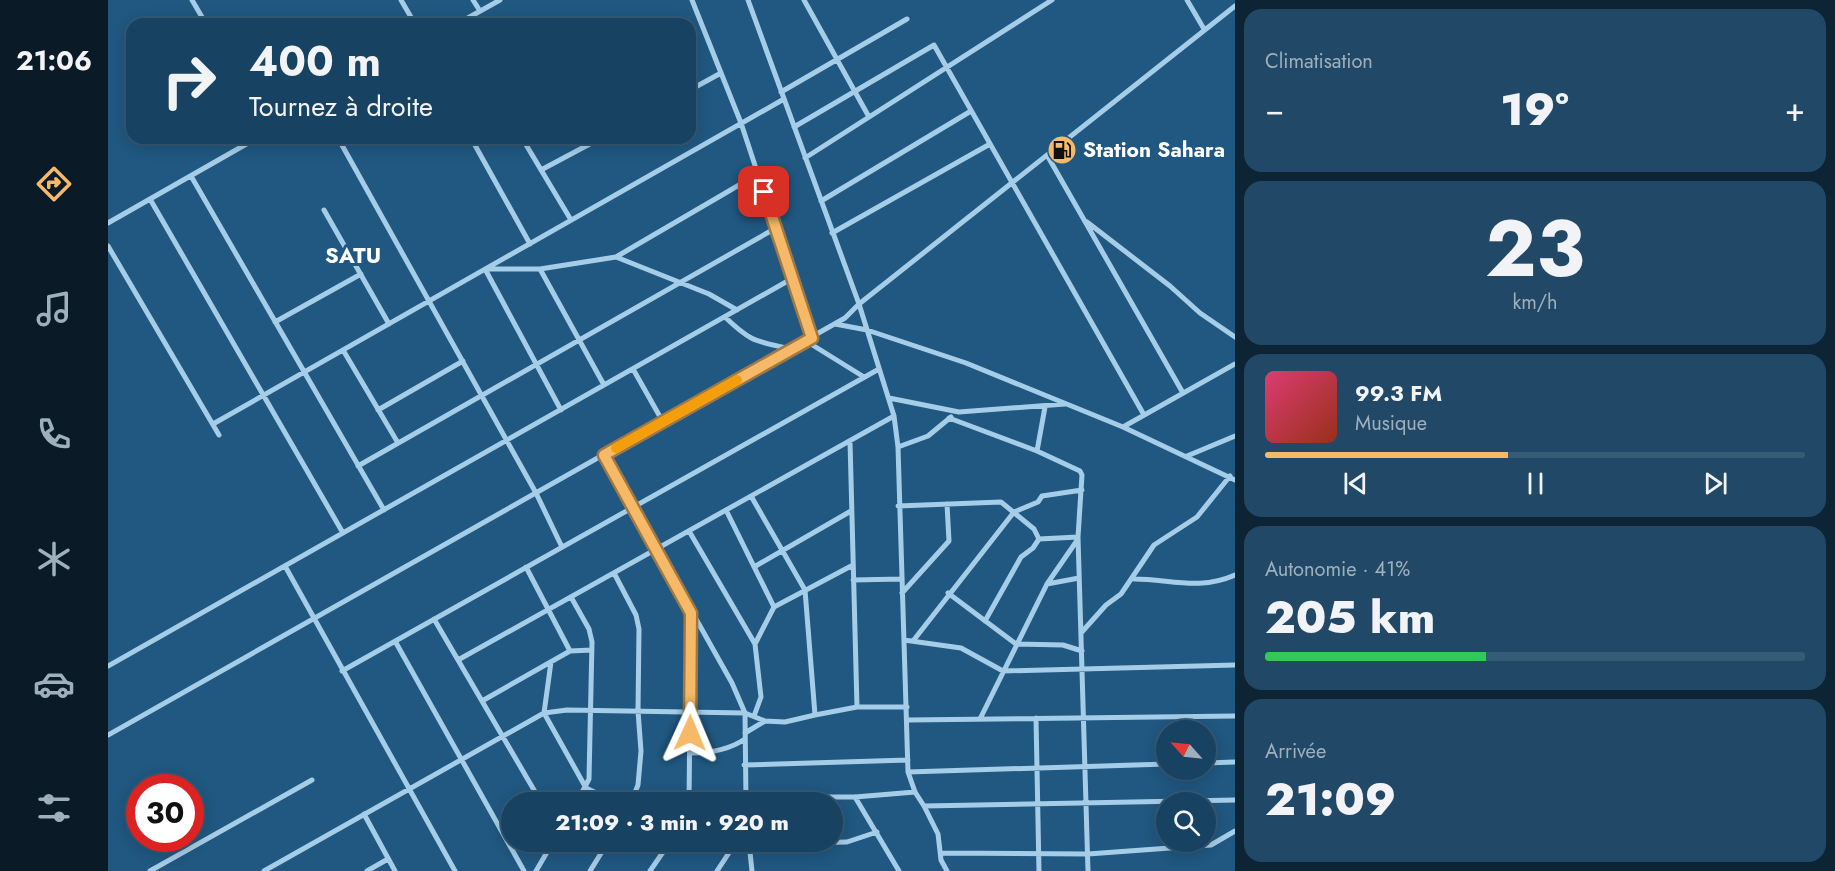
<!DOCTYPE html>
<html lang="fr">
<head>
<meta charset="utf-8">
<style>
	:root { --surface:#184261; --page:#214967; --text:#f1f3f6; --muted:#9fb0bd; --line:#365b76; --accent:#f5b967 }
	body { margin:0; font-family:Jost,sans-serif; background:var(--page); color:var(--text); height:100vh; display:flex; flex-direction:column; font-size:22px; white-space:nowrap }
	* { box-sizing:border-box; margin:0 }
	p { font-size:20px; color:var(--muted) }
	.icon { flex:none; width:33px; height:33px; fill:none; stroke:currentColor; stroke-width:2; stroke-linecap:round; stroke-linejoin:round }
	.map { position:relative; flex:1; overflow:hidden }
	.drawer { display:flex; flex-direction:column; gap:9px; padding:9px; background:#0d2435; width:600px }
	.drawer>* { flex:none }
	.guide { position:absolute; left:18px; top:18px; width:570px; height:126px; border-radius:18px; box-shadow:0 3px 15px #0003,0 0 0 2px var(--line); background:#184261; color:var(--text); overflow:hidden }
	.needle { width:39px; rotate:297deg }
	.tools { position:absolute; left:1048px; top:720px; display:grid; gap:12px }
	.tools a { display:grid; place-items:center; width:60px; height:60px; border-radius:50%; background:var(--surface); box-shadow:0 3px 15px #0003,0 0 0 2px var(--line); font-size:30px }
	.speed { position:absolute; left:18px; top:774px; display:flex; gap:12px; font-size:30px; font-weight:700; text-align:center }
	.speed>* { display:grid; place-content:center; width:78px; height:78px; border-radius:50%; background:var(--surface); box-shadow:0 3px 15px #0003,0 0 0 2px var(--line); line-height:1 }
	.speed .limit { border:9px solid #d22; background:#fff; color:#111 }
	.pin { position:absolute; display:grid; place-items:center; width:51px; height:51px; color:#fff; margin:-26px; border-radius:12px; box-shadow:0 3px 9px #0006 }
	.me { position:absolute; width:66px; margin:-33px; rotate:1deg; stroke-linejoin:round; filter:drop-shadow(0 0 4px #0008) }
	.turn { display:flex; align-items:center; gap:21px; height:126px; padding:0 24px; font-size:27px }
	.turn .icon { width:78px; height:78px; stroke-width:2.5 }
	.turn b { display:block; font-size:42px; line-height:51px }
	.big { font-size:45px; font-weight:800; line-height:1.1 }
	.drawer .widget { flex:1; display:flex; flex-direction:column; justify-content:center; gap:9px; min-width:0; padding:0 21px; border-radius:18px; background:var(--page) }
	.drawer .dial { align-items:center; gap:0 }
	.dial b { font-size:78px; line-height:1 }
	.song { display:flex; align-items:center; gap:18px }
	.cover { width:72px; height:72px; border-radius:9px; background:linear-gradient(135deg,hsl(340 70% 55%),hsl(10 70% 35%)) }
	.played { height:6px; border-radius:3px; background:linear-gradient(90deg,var(--accent) 45%,var(--line) 45%) }
	.keys { display:flex; justify-content:space-around; direction:ltr }
	.heat { display:flex; justify-content:space-between; align-items:center; font-size:33px; direction:ltr }
	.charge { height:9px; border-radius:4px; background:linear-gradient(90deg,#34c759 41%,var(--line) 0) }
	.trip { position:absolute; left:393px; top:792px; width:342px; height:60px; border-radius:30px; background:var(--surface); box-shadow:0 3px 15px #0003,0 0 0 2px var(--line); font-weight:800; line-height:60px; text-align:center }
	main { display:flex; flex:1; min-height:0 }
	.tabs { display:flex; flex-direction:column; width:108px; justify-content:space-around; align-items:center; background:#0a1a27; color:var(--muted) }
	.tabs .icon { width:42px; height:42px }
	.tabs .current { color:var(--accent) }
	.tabs b { font-size:27px; color:var(--text) }
	.map>svg:first-child { display:block }
	.lines { fill:none; stroke-linecap:round; stroke-linejoin:round }
	.minor { stroke:#a6cde8; stroke-width:5 }
	.route-casing { stroke:#9f7843; stroke-width:15 }
	.route { stroke:#f5b967; stroke-width:10 }
	.slow { stroke:#f59e0b; stroke-width:10 }
	.labels { text-anchor:middle; dominant-baseline:central; stroke-width:6; stroke-linejoin:round; paint-order:stroke }
	.poi-label { font-size:21px; font-weight:bold; fill:#fff; stroke:#205881; text-anchor:start }
	.neighbourhood-label { font-size:22px; font-weight:bold; fill:#fff; stroke:#205881 }
</style>
</head>
<body>
<main>
<nav class="tabs">
<b>21:06</b>
<svg class="icon current" aria-label="directions" viewBox="0 0 24 24"><path d="M12 3l9 9-9 9-9-9zM9 14v-3h6M13 9l2 2-2 2"/></svg>
<svg class="icon" aria-label="music" viewBox="0 0 24 24"><path d="M9 18V5l10-2v13"/><circle cx="6" cy="18" r="3"/><circle cx="16" cy="16" r="3"/></svg>
<svg class="icon" aria-label="phone" viewBox="0 0 24 24"><path d="M5 4h4l2 5-3 2q2 4 5 5l2-3 5 2v4C11 20 4 13 5 4z"/></svg>
<svg class="icon" aria-label="climate" viewBox="0 0 24 24"><path d="M12 3v18M4 7l16 10M4 17L20 7"/></svg>
<svg class="icon" aria-label="car" viewBox="0 0 24 24"><path d="M5 17H2v-5l4-1 3-4h7l3 4 3 1v5h-3M9 17h6M6 11h13"/><circle cx="7" cy="17" r="2"/><circle cx="17" cy="17" r="2"/></svg>
<svg class="icon" aria-label="filters" viewBox="0 0 24 24"><path d="M4 7h16M4 17h16"/><circle cx="9" cy="7" r="2"/><circle cx="15" cy="17" r="2"/></svg>
</nav>
<div class="map">
<svg width="1127" height="871" viewBox="0 0 1127 871">
	<rect width="100%" height="100%" fill="#205881"/>
	<g class="lines">
		<path class="minor" d="M84 0 98 24
			M293 0 307 24
			M365 0 372 11
			M584 0 633 123 704 338
			M696 0 761 117
			M1079 0 1096 29
			M349 24 392 0
			M582 90 613 73
			M673 92 799 19
			M686 127 826 45 1036 415
			M230 138 428 493 454 547
			M363 138 422 244
			M414 138 463 220
			M939 155 1075 393
			M697 158 944 0
			M433 170 493 138
			M83 176 276 510
			M42 199 235 533
			M713 201 863 111
			M216 210 281 324
			M979 222 1062 286 1092 313 1127 337
			M0 223 149 138
			M724 233 882 144
			M0 246 111 435
			M508 257 650 174
			M432 269 496 385
			M617 317C644 343 648 341 683 349
			M167 322 253 274
			M727 324 759 330 858 363 1015 427 1127 480
			M698 341 756 377
			M235 350 290 443
			M525 369 555 422
			M781 398 851 412 957 404
			M270 410 355 361
			M453 410 377 269H432L508 257 601 294 629 310
			M841 418 929 451 972 471 974 475 970 537 980 871
			M105 424 676 99
			M1015 427 1127 364
			M742 441 749 707
			M790 447 820 436 843 417
			M929 451 937 407
			M496 455 624 683 637 713 638 802
			M1079 456 1127 436
			M250 466 668 228
			M643 496 697 590 707 715 677 722 657 721
			M790 506 893 502 926 529 931 539
			M618 510 666 607
			M581 531 647 644
			M931 539 970 537
			M177 566 347 871
			M418 567 462 651
			M646 567 743 511
			M506 573 528 615 531 629 530 711 533 751 530 785 523 802
			M1026 579C1062 579 1091 591 1127 575
			M745 580 794 579
			M939 584 970 539
			M794 593 841 541 839 504
			M840 593 908 644 955 645 974 651
			M463 597 481 629 484 642 481 779 469 802
			M326 619 433 802
			M877 621 913 557 925 548 931 539
			M973 633 998 605 1013 594 1046 545 1089 517 1122 476
			M796 640 853 648 895 671 1127 665
			M287 641 416 871
			M805 641 906 512 930 502 934 496 974 490
			M350 660 786 416
			M443 662 436 713 478 788 507 802
			M0 666 685 278
			M234 671 771 369
			M374 701 462 651 484 650
			M707 715 749 707H799
			M646 716 653 697 647 644 666 607 745 565
			M928 718 931 871
			M872 719 939 584 971 578
			M800 720 1127 716
			M0 735 737 318 751 304 1127 6
			M582 753C601 753 621 750 637 739
			M1098 763 1127 762
			M636 765 800 760
			M800 772 1059 764
			M807 792 816 806 1127 800
			M526 795 540 802
			M638 797H747L807 792 800 772 790 447 786 416 751 304 640 0
			M747 797 791 871
			M581 802 583 614
			M816 806 830 834 833 860 839 871
			M256 814 287 871
			M641 843 644 871
			M642 844 739 842 769 832
			M833 853 980 854 1103 845 1127 831
			M42 871 204 780
			M156 871 436 713 459 710 637 713 657 721 637 733
			M259 871 280 859
			M428 871 445 842
			M482 871 500 842
			M542 871 562 842
			M609 871 628 842"/>
	</g>
	<g class="lines">
		<g class="route-casing">
			<path id="route" d="M582 733 583 613 496 455 704 338 656 192"/>
		</g>
		<use href="#route" class="route"/>
		<path class="slow" d="M508 448 629 380"/>
	</g>
	<defs>
		<g id="fuel-disc" transform="scale(1.5)"><circle r="9.5" fill="#f5b967" stroke="#205881"/><path d="M-5.5-6h7V0h2V4h1.3V-2.5L3-4.5l.8-.8L6-3V5H2.5V1h-1V6h-7ZM-4.2-4.7v3.2H.2V-4.7Z" fill="#111"/></g>
	</defs>
	<g fill-rule="evenodd">
		<use href="#fuel-disc" x="954" y="150"/>
	</g>
	<g class="labels">
		<g class="poi-label">
			<text x="975" y="150">Station Sahara</text>
		</g>
		<g class="neighbourhood-label">
			<text x="245" y="255">SATU</text>
		</g>
	</g>
</svg>
<div class="tools">
<a><svg class="needle" viewBox="-14 -14 28 28"><path d="M0-13l5 13h-10z" fill="#e53935"/><path d="M0 13l5-13h-10z" fill="#9fb0bd"/></svg></a>
<a><svg class="icon" aria-label="search" viewBox="0 0 24 24"><circle cx="10" cy="10" r="6"/><path d="M15 15l6 6"/></svg></a>
</div>
<div class="speed"><div class="limit">30</div></div>
<div class="pin" style="left:656px;top:192px;background:#d93025"><svg class="icon" aria-label="arrive" viewBox="0 0 24 24"><path d="M6 21V4h12l-3 4 3 4H6"/></svg></div>
<svg class="me" style="left:582px;top:733px" viewBox="-20 -20 40 40"><path d="M0-17L14 15 0 8-14 15z" fill="#f5b967" stroke="#fff" stroke-width="4"/></svg>
<div class="trip">21:09 · 3 min · 920 m</div>
<div class="guide">
<div class="turn"><svg class="icon" aria-label="right" viewBox="0 0 24 24"><path d="M7 20v-9h11M14 6l5 5-5 5"/></svg><div><b>400 m</b>Tournez à droite</div></div>
</div>
</div>
<section class="drawer">
<div class="widget"><p>Climatisation</p>
<div class="heat"><a>−</a><b class="big">19°</b><a>+</a></div>
</div>
<div class="widget dial"><b>23</b><p>km/h</p></div>
<div class="widget">
<div class="song"><i class="cover"></i><div><b>99.3 FM</b><p>Musique</p></div></div>
<div class="played"></div>
<div class="keys"><svg class="icon" aria-label="previous" viewBox="0 0 24 24"><path d="M18 5L8 12l10 7zM5 5v14"/></svg><svg class="icon" aria-label="pause" viewBox="0 0 24 24"><path d="M8 5v14M16 5v14"/></svg><svg class="icon" aria-label="next" viewBox="0 0 24 24"><path d="M6 5l10 7-10 7zM19 5v14"/></svg></div>
</div>
<div class="widget"><p>Autonomie · 41%</p><b class="big">205 km</b><div class="charge"></div></div>
<div class="widget"><p>Arrivée</p><b class="big">21:09</b></div>
</section>
</main>
</body>
</html>
